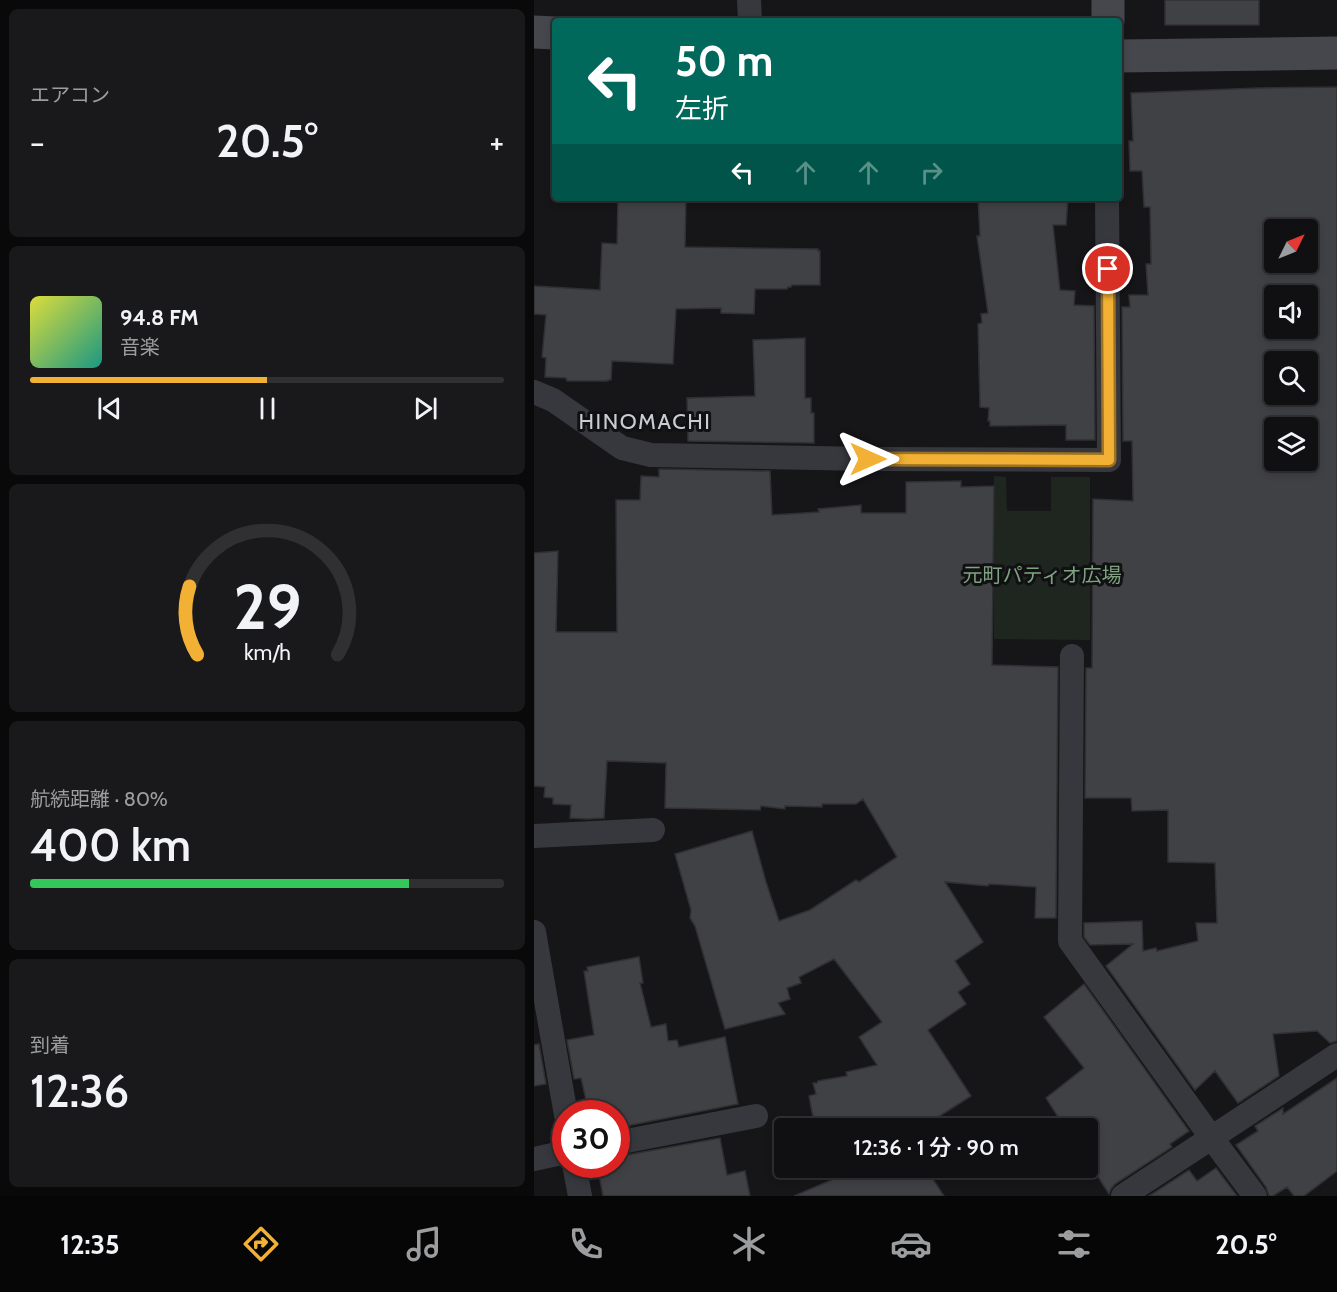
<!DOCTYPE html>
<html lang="ja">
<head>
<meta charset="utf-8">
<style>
	:root { --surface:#101012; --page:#19191b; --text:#f1f3f6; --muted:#9c9d9f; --line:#303032; --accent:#f2b134 }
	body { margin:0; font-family:Cabin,"Noto Sans JP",sans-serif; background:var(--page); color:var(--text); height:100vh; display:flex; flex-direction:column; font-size:22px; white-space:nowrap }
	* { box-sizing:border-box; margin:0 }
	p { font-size:20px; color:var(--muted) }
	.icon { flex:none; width:33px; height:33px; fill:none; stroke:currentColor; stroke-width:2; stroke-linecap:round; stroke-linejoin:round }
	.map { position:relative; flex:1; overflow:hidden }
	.side { display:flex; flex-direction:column; gap:9px; padding:9px; background:#09090a; width:534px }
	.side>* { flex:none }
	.hud { position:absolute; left:18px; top:18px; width:570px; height:183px; border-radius:6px; box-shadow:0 3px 9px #0003,0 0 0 2px var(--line); background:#00695c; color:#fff; overflow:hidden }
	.needle { width:39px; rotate:47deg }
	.buttons { position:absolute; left:730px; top:219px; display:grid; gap:12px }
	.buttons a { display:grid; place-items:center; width:54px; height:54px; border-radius:6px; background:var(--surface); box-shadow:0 3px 9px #0003,0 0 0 2px var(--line); font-size:30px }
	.speed { position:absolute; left:18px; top:1100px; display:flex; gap:12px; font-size:30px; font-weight:700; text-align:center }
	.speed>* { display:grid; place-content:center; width:78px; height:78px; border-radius:50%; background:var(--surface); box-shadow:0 3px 9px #0003,0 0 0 2px var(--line); line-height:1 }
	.speed .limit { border:9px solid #d22; background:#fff; color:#111 }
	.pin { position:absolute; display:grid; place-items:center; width:51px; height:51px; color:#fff; margin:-26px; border:3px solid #fff; border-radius:50%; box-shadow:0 2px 6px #0007 }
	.me { position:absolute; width:66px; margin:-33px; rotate:90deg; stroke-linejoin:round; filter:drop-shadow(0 0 4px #0008) }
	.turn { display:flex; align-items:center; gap:21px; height:126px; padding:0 24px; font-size:27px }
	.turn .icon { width:78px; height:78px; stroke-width:2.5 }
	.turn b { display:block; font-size:42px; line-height:51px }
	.lanes { display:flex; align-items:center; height:57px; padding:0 24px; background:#0003; justify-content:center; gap:30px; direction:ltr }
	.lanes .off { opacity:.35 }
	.big { font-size:45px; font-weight:600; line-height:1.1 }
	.side .tile { flex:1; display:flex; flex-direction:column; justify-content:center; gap:9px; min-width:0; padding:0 21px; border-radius:9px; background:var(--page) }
	.side .dial { align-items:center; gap:0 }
	.dial svg { height:156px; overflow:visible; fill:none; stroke:var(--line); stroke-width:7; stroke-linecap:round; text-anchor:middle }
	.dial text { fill:var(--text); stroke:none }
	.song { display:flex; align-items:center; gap:18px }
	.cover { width:72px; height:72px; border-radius:9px; background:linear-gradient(135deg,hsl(60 70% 55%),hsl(170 70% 35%)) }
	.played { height:6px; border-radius:3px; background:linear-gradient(90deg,var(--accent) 50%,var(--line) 50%) }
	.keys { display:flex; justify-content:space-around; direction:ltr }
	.heat { display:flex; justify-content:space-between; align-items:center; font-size:33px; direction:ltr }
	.charge { height:9px; border-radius:4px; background:linear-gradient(90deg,#34c759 80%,var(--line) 0) }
	.trip { position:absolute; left:240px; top:1118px; width:324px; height:60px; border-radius:6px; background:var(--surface); box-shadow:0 3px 9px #0003,0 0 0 2px var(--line); font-weight:600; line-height:60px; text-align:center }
	.menu { display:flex; height:96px; justify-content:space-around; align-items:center; background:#060607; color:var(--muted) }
	.menu .icon { width:42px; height:42px }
	.menu .on { color:var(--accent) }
	.menu b { font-size:27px; color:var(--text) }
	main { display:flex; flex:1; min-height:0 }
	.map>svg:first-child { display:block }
	.green { fill:#1e261f }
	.building { fill:#404145; stroke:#303034; stroke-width:1.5; fill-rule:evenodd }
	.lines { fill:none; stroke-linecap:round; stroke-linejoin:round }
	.street { stroke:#37383d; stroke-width:24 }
	.secondary { stroke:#45474d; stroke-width:33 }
	.route-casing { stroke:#9d7322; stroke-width:15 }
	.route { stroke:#f2b134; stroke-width:10 }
	.labels { text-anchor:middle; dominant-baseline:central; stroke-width:6; stroke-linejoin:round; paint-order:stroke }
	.park-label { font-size:20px; fill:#7fa381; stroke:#111113 }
	.quarter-label { font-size:22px; letter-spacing:1.5px; fill:#c9ccd4; stroke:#111113 }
</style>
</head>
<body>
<main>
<section class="side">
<div class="tile"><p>エアコン</p>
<div class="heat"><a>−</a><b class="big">20.5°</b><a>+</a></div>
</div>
<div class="tile">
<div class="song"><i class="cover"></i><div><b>94.8 FM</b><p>音楽</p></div></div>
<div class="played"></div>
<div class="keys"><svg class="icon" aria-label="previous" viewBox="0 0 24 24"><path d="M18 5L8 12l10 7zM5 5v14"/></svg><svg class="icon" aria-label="pause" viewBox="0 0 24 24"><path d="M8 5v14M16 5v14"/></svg><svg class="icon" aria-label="next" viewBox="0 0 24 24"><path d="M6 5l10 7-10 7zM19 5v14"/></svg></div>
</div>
<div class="tile dial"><svg viewBox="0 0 100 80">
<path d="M14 69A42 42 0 1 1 86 69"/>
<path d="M14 69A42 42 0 0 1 10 34" stroke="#f2b134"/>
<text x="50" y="56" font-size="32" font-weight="700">29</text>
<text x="50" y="72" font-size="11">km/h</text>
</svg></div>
<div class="tile"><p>航続距離 · 80%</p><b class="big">400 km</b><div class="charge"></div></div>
<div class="tile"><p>到着</p><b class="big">12:36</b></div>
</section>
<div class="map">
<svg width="803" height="1196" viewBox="0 0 803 1196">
	<rect width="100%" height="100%" fill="#161618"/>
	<path class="green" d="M460 476 472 477 473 511H517V477H556V640L460 639Z"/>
	<path class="building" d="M631 0H725V25H631Z
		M803 87V1041L796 1043 783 1031 739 1034 745 1076 704 1103 681 1071 661 1090 572 966 599 944 556 945 550 937V923L608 921 609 951 622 948 623 951 664 941 662 923H683L681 863 634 862V810L598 811 597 798H551L552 668H558L559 499 599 501 598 441H589L588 307H596L595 295H614L612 264H617L616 207H610L608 171H596L595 141H599L597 93 724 88ZM741 230H774V262H741ZM741 296H774V328H741ZM741 362H774V394H741ZM741 428H774V460H741Z
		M84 198H152L151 247 284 249V251H286V285H258L257 287H254L253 289H221L220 314 187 313V308L142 309 139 364 78 361 77 380H74V381H33L32 378 11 377 12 358 8 357 12 315 0 314V286L66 290 68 243 83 244Z
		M444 198H534L532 225H519L526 290 541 291 540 305 560 306 561 440H532V425L456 426V421H454L455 408 446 407 444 324 448 323 447 314 454 313 443 236H446Z
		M271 338V398H277V413H280V443L154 441 153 398 221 396 219 340Z
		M125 469 236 471 238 515 285 512 284 509 327 505V513H372V482L427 481V487L460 486 458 665 524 667 522 918H501L502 887 455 884 454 886 411 882 449 942 421 961 436 984 424 992 432 1004 394 1030 437 1096 401 1119 403 1122 393 1128H281L275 1096 282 1094 279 1083H283L284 1081 313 1076 312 1072 343 1065 325 1037 348 1022 300 959 265 977 267 983 253 988 256 999 244 1003 251 1014 191 1029 161 926 156 918 157 910 141 854 218 831 232 882 245 921 276 910 322 880 325 882 363 857 329 799 322 804H288V807L251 806V809L227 806 226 810 131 808 132 763 73 761 70 818 54 819 36 818 37 805 19 804V798L10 797 11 787 0 786V553L24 551 22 632H83L82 500H106L107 476 125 477Z
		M105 957 109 983H106L117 1027 132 1024 134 1041 143 1040 145 1047 191 1037 204 1104 82 1128V1113H55L47 1078 40 1079 33 1040 60 1035 50 971H54L53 967Z
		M550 984 655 1131 636 1144 638 1147 581 1184 577 1189 575 1194 554 1161V1128H531L512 1098 550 1068 510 1017Z
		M5 1044 12 1084 0 1086V1045Z
		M803 1078V1171L770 1196H760L753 1187 739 1196H735L732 1187 702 1145 724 1131 721 1126 749 1108V1114Z
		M186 1138 193 1175 211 1171 216 1196H69L63 1164H82V1157Z
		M306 1167H391L410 1196H260L307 1176Z
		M682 1168 703 1196H615L655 1170 663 1181Z"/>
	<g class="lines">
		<path class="street" d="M215 0 216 21
			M0 392 19 400 88 448 117 455 334 459 575 460 573 198
			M538 656 536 941 677 1137 721 1196
			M0 836 119 830
			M0 932 32 1115
			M82 1143 222 1116
			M0 1159 32 1152
			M40 1164 46 1196
			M589 1196 803 1055"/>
		<path class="secondary" d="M574 21V0
			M0 32 21 33
			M585 56 803 53"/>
	</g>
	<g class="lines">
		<g class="route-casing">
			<path id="route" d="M334 459 575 460 574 269"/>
		</g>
		<use href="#route" class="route"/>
	</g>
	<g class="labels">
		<g class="park-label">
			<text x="508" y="575">元町パティオ広場</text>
		</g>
		<g class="quarter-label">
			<text x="111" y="421">HINOMACHI</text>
		</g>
	</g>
</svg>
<div class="buttons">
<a><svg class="needle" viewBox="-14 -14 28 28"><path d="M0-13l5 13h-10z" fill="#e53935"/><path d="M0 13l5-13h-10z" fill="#9c9d9f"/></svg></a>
<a><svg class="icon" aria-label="sound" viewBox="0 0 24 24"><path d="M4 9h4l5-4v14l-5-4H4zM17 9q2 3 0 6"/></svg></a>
<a><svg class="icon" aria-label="search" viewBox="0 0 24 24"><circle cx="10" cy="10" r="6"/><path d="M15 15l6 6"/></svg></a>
<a><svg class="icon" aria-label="layers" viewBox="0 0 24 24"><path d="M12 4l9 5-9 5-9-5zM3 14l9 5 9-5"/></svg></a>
</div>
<div class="speed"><div class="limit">30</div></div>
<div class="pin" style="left:574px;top:269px;background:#d93025"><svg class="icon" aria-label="arrive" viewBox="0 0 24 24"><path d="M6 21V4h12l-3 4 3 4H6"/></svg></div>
<svg class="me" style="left:334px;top:459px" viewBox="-20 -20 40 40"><path d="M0-17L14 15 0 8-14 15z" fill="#f2b134" stroke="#fff" stroke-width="4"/></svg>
<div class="trip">12:36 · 1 分 · 90 m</div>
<div class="hud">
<div class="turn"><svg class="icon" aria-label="left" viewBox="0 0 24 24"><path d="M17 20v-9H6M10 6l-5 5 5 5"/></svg><div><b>50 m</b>左折</div></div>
<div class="lanes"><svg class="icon" aria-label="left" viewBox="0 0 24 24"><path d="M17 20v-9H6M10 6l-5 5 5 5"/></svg><svg class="icon off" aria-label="ahead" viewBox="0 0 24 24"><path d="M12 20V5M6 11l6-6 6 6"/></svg><svg class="icon off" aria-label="ahead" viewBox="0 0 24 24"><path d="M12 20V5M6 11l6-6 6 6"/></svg><svg class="icon off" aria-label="right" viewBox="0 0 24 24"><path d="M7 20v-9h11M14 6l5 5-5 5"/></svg></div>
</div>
</div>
</main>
<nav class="menu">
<b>12:35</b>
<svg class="icon on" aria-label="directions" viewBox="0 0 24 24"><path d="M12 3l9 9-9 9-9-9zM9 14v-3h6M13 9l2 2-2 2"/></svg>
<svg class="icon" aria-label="music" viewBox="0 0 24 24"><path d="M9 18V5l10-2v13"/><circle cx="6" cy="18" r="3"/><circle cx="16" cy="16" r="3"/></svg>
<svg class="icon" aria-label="phone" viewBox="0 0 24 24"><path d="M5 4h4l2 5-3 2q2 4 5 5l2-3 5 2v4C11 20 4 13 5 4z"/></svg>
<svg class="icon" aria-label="climate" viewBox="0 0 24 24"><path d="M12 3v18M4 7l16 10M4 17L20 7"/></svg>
<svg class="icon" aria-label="car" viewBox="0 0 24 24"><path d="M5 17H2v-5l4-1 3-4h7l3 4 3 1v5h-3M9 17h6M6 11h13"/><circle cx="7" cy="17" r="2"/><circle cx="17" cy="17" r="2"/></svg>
<svg class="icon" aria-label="filters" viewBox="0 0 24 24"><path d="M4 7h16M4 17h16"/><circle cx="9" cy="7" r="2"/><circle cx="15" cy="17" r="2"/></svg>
<b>20.5°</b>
</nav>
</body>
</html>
